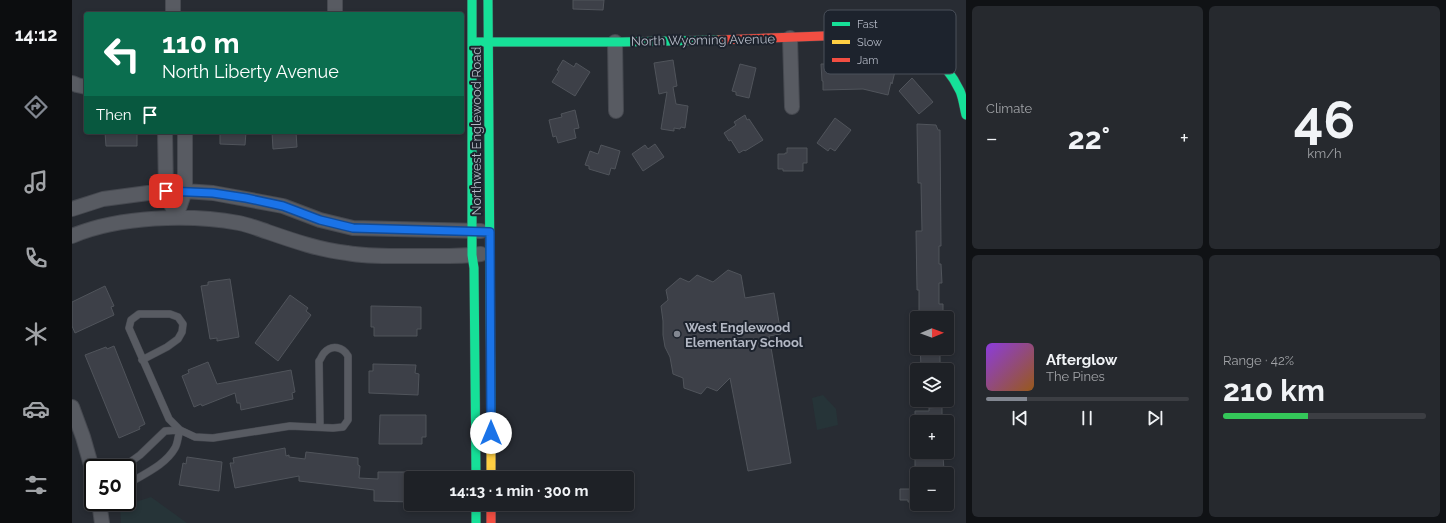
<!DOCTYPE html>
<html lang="en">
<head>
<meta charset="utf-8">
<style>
	:root { --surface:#1e2126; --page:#26292e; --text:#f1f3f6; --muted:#a1a3a7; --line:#3c3e43; --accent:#828791 }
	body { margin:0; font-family:Raleway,sans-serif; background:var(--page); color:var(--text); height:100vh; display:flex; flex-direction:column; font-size:15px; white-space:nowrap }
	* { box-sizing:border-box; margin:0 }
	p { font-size:13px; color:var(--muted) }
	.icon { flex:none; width:22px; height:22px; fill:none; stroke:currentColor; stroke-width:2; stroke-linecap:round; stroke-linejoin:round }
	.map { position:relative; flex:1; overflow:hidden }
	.details { display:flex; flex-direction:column; gap:6px; padding:6px; background:#101215; width:480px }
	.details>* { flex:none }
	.hud { position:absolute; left:12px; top:12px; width:380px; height:122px; border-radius:4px; box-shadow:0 2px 6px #0003,0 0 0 1px var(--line); background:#0b6e4f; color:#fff; overflow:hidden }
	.needle { width:26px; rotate:89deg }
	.buttons { position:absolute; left:838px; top:311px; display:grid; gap:8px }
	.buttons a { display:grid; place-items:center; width:44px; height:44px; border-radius:4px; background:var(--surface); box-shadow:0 2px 6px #0003,0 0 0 1px var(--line); font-size:20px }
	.speed { position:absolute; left:12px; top:459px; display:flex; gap:8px; font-size:20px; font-weight:700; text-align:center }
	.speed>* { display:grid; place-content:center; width:52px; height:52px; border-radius:50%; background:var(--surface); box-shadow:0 2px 6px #0003,0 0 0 1px var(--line); line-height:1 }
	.speed .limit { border:2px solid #111; border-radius:6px; background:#fff; color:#111 }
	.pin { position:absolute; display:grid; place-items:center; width:34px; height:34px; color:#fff; margin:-17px; border-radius:8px; box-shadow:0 2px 6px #0006 }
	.me { position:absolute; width:44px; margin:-22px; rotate:0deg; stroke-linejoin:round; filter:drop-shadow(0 0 3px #0008) }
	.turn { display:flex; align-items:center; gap:14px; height:84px; padding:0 12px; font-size:18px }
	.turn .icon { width:52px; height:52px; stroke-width:2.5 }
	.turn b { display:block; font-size:28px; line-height:34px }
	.then { display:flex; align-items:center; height:38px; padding:0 12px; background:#0003; gap:8px; font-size:15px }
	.big { font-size:30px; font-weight:700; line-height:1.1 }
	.details .card { flex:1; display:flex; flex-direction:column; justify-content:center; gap:6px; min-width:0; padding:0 14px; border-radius:6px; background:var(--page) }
	.details .dial { align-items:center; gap:0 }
	.dial b { font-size:52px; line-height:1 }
	.song { display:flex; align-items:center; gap:12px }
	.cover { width:48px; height:48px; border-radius:6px; background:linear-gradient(135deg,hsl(270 70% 55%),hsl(30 70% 35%)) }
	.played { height:4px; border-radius:2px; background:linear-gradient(90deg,var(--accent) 20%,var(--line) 20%) }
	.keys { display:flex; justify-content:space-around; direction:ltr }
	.heat { display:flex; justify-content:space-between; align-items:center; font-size:22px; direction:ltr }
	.charge { height:6px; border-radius:3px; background:linear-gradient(90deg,#34c759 42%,var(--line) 0) }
	.details .tiles { flex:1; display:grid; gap:6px; grid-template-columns:repeat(2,1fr) }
	.trip { position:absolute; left:332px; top:471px; width:230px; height:40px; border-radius:4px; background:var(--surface); box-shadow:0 2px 6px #0003,0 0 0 1px var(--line); font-weight:700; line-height:40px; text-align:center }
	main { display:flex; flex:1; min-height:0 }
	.menu { display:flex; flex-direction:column; width:72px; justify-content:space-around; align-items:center; background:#0c0d0f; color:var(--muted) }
	.menu .icon { width:28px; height:28px }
	.menu .selected { color:var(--accent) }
	.menu b { font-size:18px; color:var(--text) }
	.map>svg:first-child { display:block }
	.green { fill:#263438 }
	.building { fill:#3d4048; stroke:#50545b }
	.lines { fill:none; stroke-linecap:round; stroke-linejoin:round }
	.lane-casing { stroke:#464950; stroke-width:8 }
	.street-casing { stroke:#464950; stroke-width:16 }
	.fast-casing { stroke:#464950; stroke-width:10 }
	.slow-casing { stroke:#464950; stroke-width:10 }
	.jam-casing { stroke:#464950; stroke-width:10 }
	.lane { stroke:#585b62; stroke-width:7 }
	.street { stroke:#585b62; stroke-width:14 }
	.fast { stroke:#16e098; stroke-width:9 }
	.slow { stroke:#ffcf43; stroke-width:9 }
	.jam { stroke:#f24e42; stroke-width:9 }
	.route-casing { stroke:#114b97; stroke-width:10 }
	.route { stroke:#1a73e8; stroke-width:7 }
	.poi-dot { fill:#828791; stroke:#1d232d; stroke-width:1.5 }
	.labels { text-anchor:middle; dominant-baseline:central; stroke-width:4; stroke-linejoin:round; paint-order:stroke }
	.street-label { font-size:13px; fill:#b3b8c4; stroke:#1d232d }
	.poi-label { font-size:13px; font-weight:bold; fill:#b3b8c4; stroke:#1d232d; text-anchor:start }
	.key { fill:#1d232d; stroke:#4a505a; stroke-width:1 }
	.key-label { font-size:11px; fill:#b3b8c4 }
</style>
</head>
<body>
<main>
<nav class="menu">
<b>14:12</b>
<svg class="icon selected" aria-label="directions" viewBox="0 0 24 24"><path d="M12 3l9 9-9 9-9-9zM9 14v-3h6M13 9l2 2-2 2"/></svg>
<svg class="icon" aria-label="music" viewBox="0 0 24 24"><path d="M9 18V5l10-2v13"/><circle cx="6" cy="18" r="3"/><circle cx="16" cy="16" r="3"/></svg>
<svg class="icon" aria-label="phone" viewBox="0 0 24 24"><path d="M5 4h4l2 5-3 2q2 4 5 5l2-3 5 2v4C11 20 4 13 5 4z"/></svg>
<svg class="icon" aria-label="climate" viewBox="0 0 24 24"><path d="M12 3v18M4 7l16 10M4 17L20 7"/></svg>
<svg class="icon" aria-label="car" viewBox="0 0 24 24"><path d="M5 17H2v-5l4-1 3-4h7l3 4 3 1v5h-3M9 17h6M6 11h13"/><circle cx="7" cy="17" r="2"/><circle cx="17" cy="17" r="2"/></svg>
<svg class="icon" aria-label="filters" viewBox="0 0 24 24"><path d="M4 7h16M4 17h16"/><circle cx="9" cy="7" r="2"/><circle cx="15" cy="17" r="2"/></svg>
</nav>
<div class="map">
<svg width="894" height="523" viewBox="0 0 894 523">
	<rect width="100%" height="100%" fill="#282c33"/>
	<path class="green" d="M751 395 764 409 766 425 745 430 740 398Z
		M79 497 115 523H49L48 507Z"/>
	<path class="building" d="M501 0H532L531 10 501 9Z
		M491 60 502 67 504 63 518 72 503 96 480 82 487 71 485 70Z
		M601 60 605 86 601 87 604 104 616 106 613 128 609 127 608 129 602 128V131L589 129 595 92 587 94 582 63Z
		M668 64 684 68 677 98 664 95V92L660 91Z
		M749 64H769V68L774 67 775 70H792L793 65 798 66V64L813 68V65L824 67 820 84 819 82 816 95 791 89 751 90V81H750Z
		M840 78 861 102 847 114 827 91Z
		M503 110 507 128 502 129 504 138 486 143 484 136 481 137 477 120 490 117 489 114Z
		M673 115 675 120 677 119 691 140 673 151 672 150 667 153 659 140 657 141 652 133 664 125 662 122Z
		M763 118 779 130 763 151 758 148 756 151 745 143Z
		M845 124 864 125 866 130H868L869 246H867V264H869L870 283H867V304H871V318H847V290H845L844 231H850L849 183H846Z
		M33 132H65V146H34Z
		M148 132H174L173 145 148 144Z
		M200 132H224L225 147 201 149Z
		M583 144 592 157 571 171 560 154 573 145 576 149Z
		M529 145 548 151 543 169 539 168 537 175 517 169V166L513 165 518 151 526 154Z
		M715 148H735V163H731V171H711V169H706V154H713V153H715Z
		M656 270 669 275 673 298 702 293 709 334 697 336 719 463 676 471 658 378 645 391 635 387 629 394 612 388 611 378 601 374 598 357 593 347 591 335V321L589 306 596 300 594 290 608 278 617 282 625 275 641 282Z
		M158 279 167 337 145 341V338L138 339 129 286 136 285V282Z
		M33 286 42 306 39 307 42 315 3 333 0 326V302Z
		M218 295 236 308 234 311 239 315 206 361 183 343Z
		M299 306 349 307V329H345V336H302V327H299Z
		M42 346 73 424 67 427 68 429 47 438 13 355 34 347 35 349Z
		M848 348H868V364L849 365Z
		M136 362 145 384 219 370 223 392 220 393 221 399 169 410 168 403H165L163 393 130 406 129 404 122 407 110 376 117 373 116 370Z
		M301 364 344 365 343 373 347 374 346 395 297 393V371H301Z
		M870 407V422H843V411H857V408Z
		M308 415H354V437H350V444H307Z
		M213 448 214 456 217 455V457L233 459 234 452 286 458V465L288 466 287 478 306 479V472H339V502L302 501V490L227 481V476L163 488 158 463H162L161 458Z
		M843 452H863V456H871L872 470 843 471Z
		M115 457 150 462 147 491 107 485 111 463 114 464Z
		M828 489H845V502H836V500H828Z"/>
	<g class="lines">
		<g class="lane-casing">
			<path id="lane" d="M70 360 95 347 106 339 110 332 111 324 106 317 98 314H67L59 320 57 328 97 419 108 430 123 437 141 438 218 426 261 428 271 427 276 420V356C271 347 260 344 252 353 250 355 249 359 247 361L248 427
				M50 468 68 455 93 431 108 430C106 435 106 443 103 448 94 464 74 473 59 482H55"/>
		</g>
		<g class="street-casing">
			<path id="street" d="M101 0V14
				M263 0V14
				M718 38 720 107
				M543 42 544 111
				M0 83 5 85 14 87
				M93 132 94 191 104 217
				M0 209 31 199 76 193 113 191 141 193 211 206 248 220 281 228 409 231
				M104 217 113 191V132
				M0 236C47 216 117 214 167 223 177 225 187 229 196 232 222 241 248 250 275 253 298 257 320 256 342 256 364 256 386 257 409 254
				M0 407 11 437 21 472
				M27 502 30 523"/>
		</g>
		<g class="fast-casing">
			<path id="fast" d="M400 0V255L402 268 404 478
				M416 0 419 418
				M806 34C841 33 874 61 888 91 891 98 892 107 894 115
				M401 42H550L646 40
				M404 504V523"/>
		</g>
		<g class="slow-casing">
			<path id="slow" d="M419 418V478"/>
		</g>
		<g class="jam-casing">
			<path id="jam" d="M646 40 806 34
				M419 504V523"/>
		</g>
		<use href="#lane" class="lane"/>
		<use href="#street" class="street"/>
		<use href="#fast" class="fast"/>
		<use href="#slow" class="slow"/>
		<use href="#jam" class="jam"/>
	</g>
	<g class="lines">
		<g class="route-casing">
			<path id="route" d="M94 191 141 193 174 198 211 206 248 220 281 228 418 232 419 433"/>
		</g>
		<use href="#route" class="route"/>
	</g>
	<circle class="poi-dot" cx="605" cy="334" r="4"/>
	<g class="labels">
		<g class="street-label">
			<text transform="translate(631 40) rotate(-1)">North Wyoming Avenue</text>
			<text transform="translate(404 131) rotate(-90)">Northwest Englewood Road</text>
		</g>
		<g class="poi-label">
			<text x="613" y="327">West Englewood<tspan x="613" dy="15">Elementary School</tspan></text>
		</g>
	</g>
	<rect x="752" y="10" width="132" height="64" rx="6" class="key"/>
	<rect x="760" y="22" width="18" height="4" fill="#16e098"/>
	<rect x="760" y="40" width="18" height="4" fill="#ffcf43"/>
	<rect x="760" y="58" width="18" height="4" fill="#f24e42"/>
	<g class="key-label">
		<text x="785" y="28">Fast</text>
		<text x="785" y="46">Slow</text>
		<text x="785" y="64">Jam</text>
	</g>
</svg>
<div class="buttons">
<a><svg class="needle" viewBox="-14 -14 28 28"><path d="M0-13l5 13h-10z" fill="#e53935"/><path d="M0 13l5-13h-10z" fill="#a1a3a7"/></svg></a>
<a><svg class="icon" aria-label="layers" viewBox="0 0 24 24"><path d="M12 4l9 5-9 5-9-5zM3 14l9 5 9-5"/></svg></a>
<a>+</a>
<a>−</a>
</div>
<div class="speed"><div class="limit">50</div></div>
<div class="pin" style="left:94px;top:191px;background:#d93025"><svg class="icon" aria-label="arrive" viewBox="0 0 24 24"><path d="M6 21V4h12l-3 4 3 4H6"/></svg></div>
<svg class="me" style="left:419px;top:433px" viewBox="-20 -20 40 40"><circle r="19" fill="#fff"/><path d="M0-13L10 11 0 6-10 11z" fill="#1a73e8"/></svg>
<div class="trip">14:13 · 1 min · 300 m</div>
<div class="hud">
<div class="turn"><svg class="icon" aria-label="left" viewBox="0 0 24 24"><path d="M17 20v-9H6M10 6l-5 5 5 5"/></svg><div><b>110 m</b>North Liberty Avenue</div></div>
<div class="then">Then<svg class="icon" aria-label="arrive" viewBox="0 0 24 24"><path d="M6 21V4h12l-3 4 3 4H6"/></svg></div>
</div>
</div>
<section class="details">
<div class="tiles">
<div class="card"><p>Climate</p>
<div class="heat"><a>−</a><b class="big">22°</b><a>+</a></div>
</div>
<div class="card dial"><b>46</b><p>km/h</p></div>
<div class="card">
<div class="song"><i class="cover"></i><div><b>Afterglow</b><p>The Pines</p></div></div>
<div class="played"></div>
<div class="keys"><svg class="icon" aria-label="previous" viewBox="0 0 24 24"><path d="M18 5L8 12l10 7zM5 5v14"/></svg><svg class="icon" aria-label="pause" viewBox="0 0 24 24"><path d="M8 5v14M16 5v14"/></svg><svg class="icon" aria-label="next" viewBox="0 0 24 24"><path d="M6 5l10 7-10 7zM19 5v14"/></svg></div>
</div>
<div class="card"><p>Range · 42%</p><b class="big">210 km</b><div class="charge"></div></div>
</div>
</section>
</main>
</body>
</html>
